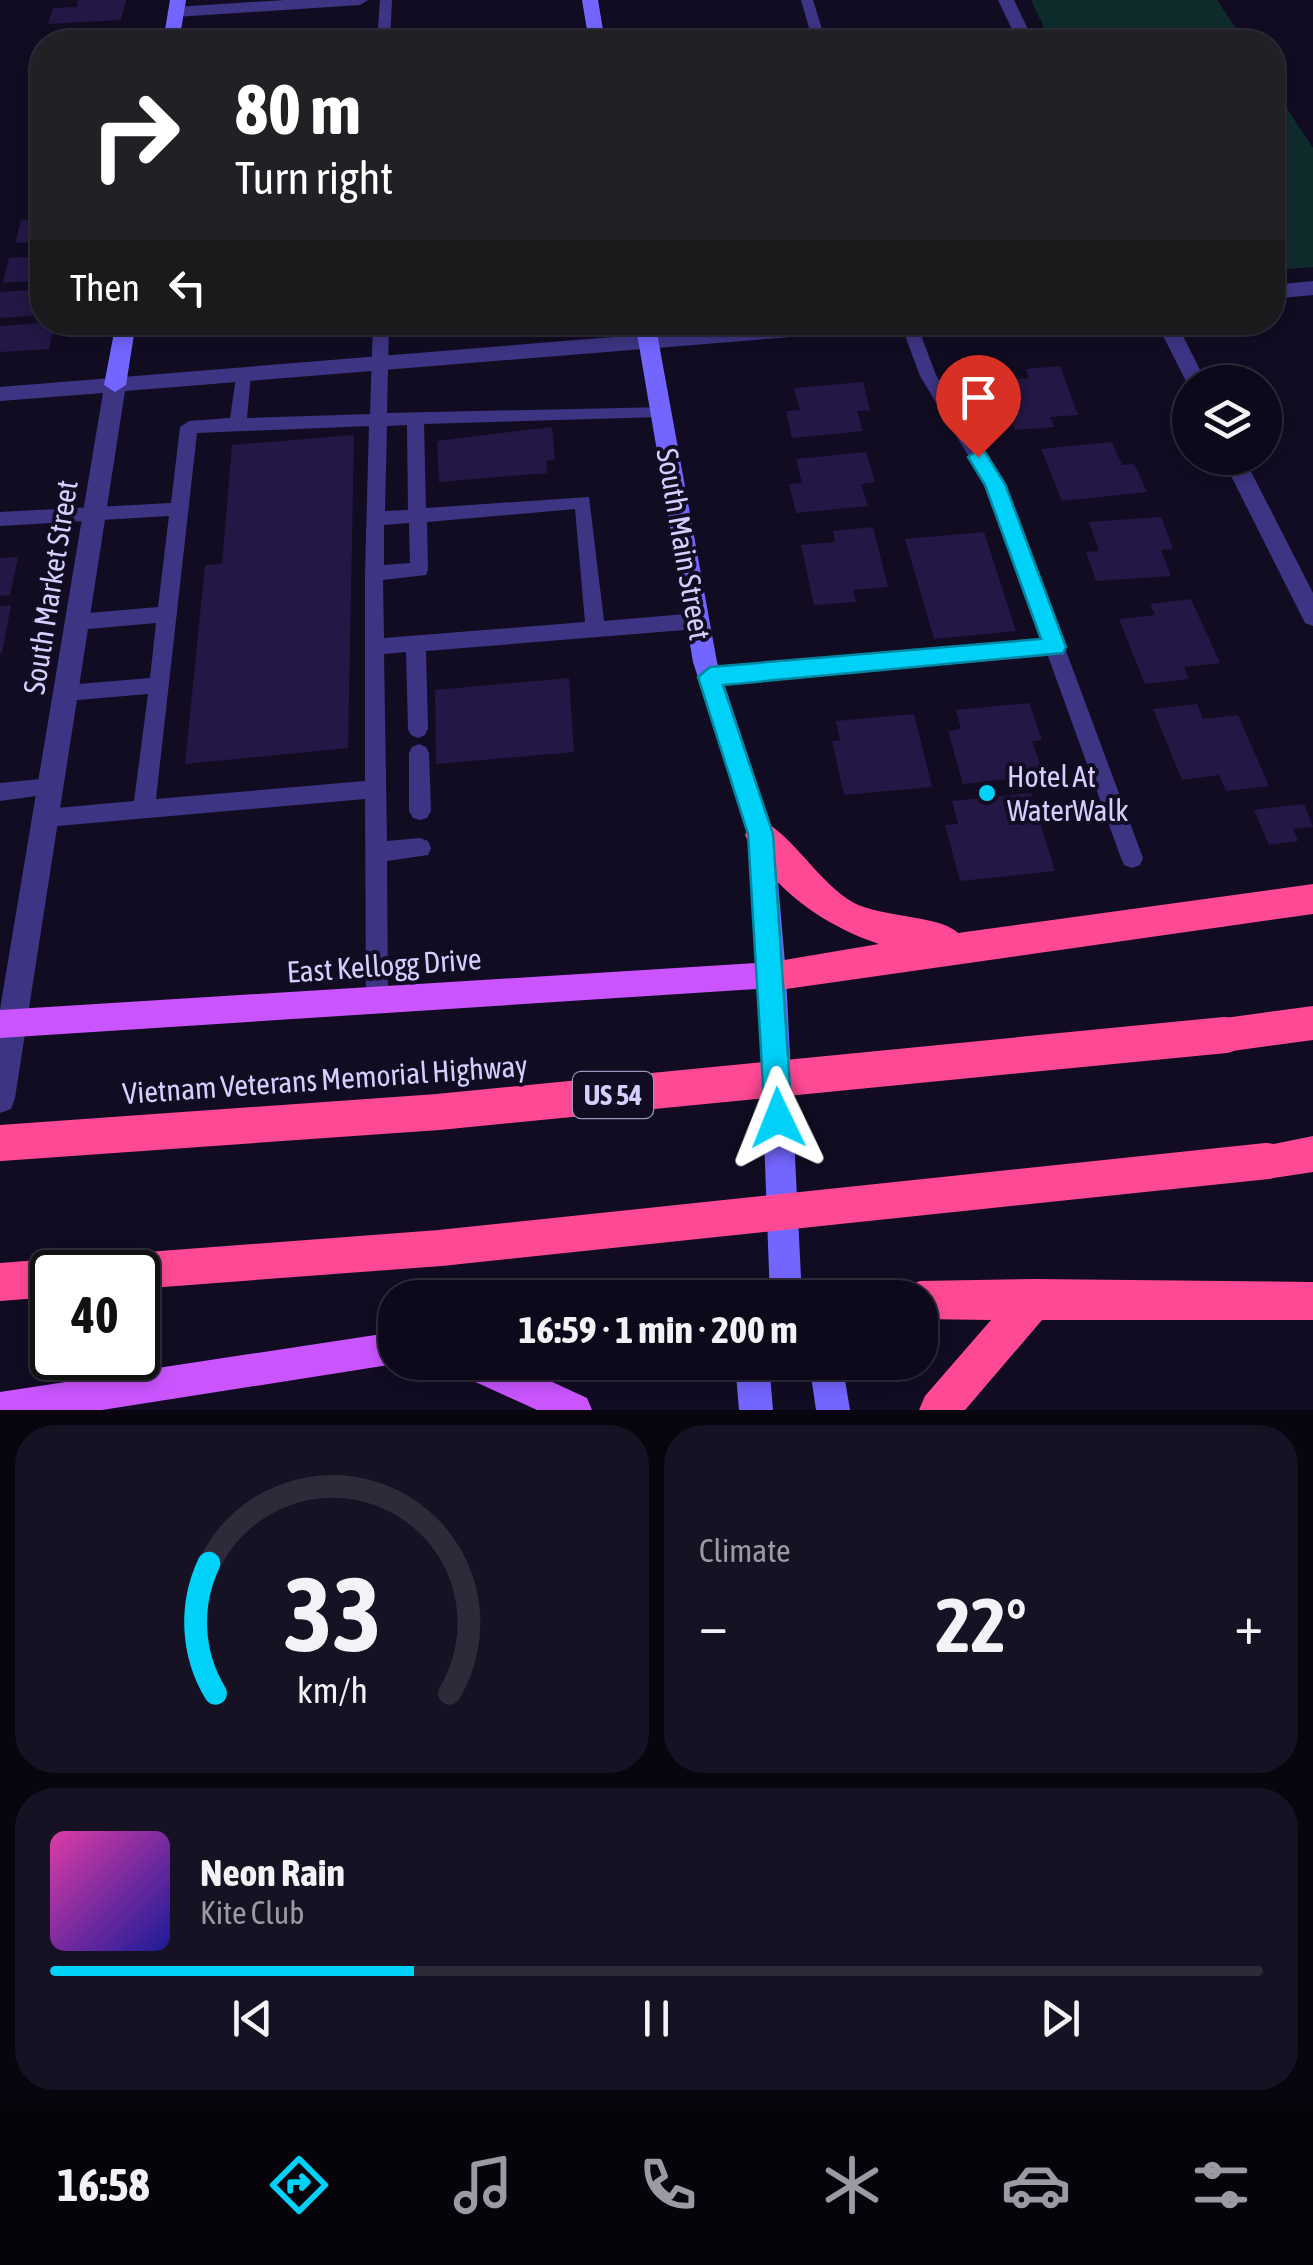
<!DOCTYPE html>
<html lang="en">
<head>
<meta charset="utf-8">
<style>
	:root { --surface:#0e091a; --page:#171223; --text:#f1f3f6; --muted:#9b9aa2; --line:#2e2a39; --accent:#00d1f9 }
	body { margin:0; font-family:"Asap Condensed",sans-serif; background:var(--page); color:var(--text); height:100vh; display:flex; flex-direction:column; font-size:38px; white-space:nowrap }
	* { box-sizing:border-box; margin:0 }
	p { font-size:32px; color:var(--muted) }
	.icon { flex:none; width:55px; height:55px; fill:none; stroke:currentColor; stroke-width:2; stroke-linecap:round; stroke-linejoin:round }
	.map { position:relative; height:1410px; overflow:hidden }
	.sheet { display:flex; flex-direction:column; gap:15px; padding:15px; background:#08050e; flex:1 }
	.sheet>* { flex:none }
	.banner { position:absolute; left:30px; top:30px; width:1255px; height:305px; border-radius:40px; box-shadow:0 5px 15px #0003,0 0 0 2px var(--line); background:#202124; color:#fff; overflow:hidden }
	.controls { position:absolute; left:1172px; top:365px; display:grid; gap:20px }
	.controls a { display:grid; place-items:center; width:110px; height:110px; border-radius:50%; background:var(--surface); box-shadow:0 5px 15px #0003,0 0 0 2px var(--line); font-size:50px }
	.speed { position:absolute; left:30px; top:1250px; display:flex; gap:20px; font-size:50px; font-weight:700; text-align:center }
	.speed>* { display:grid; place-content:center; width:130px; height:130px; border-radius:50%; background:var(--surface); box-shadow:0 5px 15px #0003,0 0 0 2px var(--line); line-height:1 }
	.speed .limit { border:5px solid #111; border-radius:15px; background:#fff; color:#111 }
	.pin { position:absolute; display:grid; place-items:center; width:85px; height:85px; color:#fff; margin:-102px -42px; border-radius:50% 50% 50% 0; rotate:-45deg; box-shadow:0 0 10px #0007 }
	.pin .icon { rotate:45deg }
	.me { position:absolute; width:110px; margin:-55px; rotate:358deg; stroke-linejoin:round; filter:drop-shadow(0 0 8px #0008) }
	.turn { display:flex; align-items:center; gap:35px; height:210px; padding:0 40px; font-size:45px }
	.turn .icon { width:130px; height:130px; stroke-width:2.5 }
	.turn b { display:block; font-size:70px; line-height:85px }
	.then { display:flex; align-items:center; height:95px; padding:0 40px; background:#0003; gap:20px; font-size:38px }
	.big { font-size:75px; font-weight:700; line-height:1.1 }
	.sheet .widget { flex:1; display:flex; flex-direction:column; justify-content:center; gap:15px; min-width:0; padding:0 35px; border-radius:40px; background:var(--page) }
	.sheet .dial { align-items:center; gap:0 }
	.dial svg { height:260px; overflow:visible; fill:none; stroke:var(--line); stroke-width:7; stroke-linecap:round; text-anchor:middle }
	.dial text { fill:var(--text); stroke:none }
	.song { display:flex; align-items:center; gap:30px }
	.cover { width:120px; height:120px; border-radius:15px; background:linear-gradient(135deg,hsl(320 70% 55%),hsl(240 70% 35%)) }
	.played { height:10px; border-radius:5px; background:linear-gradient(90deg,var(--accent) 30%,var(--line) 30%) }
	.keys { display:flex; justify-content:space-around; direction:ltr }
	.heat { display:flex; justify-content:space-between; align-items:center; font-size:55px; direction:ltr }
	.sheet .tiles { flex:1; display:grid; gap:15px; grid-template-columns:1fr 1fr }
	.widget:last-child { grid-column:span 2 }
	.trip { position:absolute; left:378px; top:1280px; width:560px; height:100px; border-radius:40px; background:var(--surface); box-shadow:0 5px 15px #0003,0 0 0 2px var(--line); font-weight:700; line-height:100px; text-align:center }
	.tabs { display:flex; height:160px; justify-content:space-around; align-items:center; background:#06040a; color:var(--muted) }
	.tabs .icon { width:70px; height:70px }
	.tabs .selected { color:var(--accent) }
	.tabs b { font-size:45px; color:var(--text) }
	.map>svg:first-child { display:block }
	.green { fill:#0f2c2d }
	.building { fill:#231745 }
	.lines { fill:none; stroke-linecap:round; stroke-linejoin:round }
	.lane { fill:#3d3584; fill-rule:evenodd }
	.street { fill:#3d3584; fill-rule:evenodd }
	.secondary { fill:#7365ff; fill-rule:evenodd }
	.primary { fill:#ca55ff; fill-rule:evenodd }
	.highway { fill:#ff4995; fill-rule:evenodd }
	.highway-bridge { stroke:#ff4995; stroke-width:36 }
	.route { fill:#00d1f9; stroke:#0088a2; stroke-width:2.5 }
	.poi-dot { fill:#00d1f9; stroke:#120c23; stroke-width:4 }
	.labels { text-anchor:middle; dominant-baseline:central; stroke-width:8; stroke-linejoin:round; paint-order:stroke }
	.shield { fill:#120c23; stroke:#9c94bd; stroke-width:2.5 }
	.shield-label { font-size:28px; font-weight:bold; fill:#d7ceff }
	.street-label { font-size:30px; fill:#d7ceff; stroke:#120c23 }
	.poi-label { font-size:30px; fill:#d7ceff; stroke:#120c23; text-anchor:start }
</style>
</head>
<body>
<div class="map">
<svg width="1313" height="1410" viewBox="0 0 1313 1410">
	<rect width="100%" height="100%" fill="#120c23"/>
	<path class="green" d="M1031 0H1217L1245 42H1051Z
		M1272 86 1313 148V267L1273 270Z"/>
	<path class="building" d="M78 0H126L121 20 48 24 53 8 77 7Z
		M960 35 963 42H888V40Z
		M42 219V242L15 243 21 220Z
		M42 256V280L3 283 9 258Z
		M42 289V315L0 318V292Z
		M55 322 49 349 0 352V326Z
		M1060 366 1078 415 1050 417 1054 427 1015 430 999 380 1029 378 1026 369Z
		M863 382 870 410 857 411 863 431 792 438 786 411 800 410 794 388Z
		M552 427 555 460 546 461 547 473 439 482 437 441Z
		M354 435 348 748 185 764 205 565 222 564 232 445Z
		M1112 442 1122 465 1134 464 1147 492 1062 501 1041 449Z
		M866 452 875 482 861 484 868 506 796 513 789 484 802 483 796 459Z
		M1161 517 1173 549 1161 550 1171 576 1096 581 1086 552 1099 551 1089 522Z
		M873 527 888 587 853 590 856 602 814 605 801 545 835 542 833 531Z
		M984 532 1016 631 934 639 905 539Z
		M18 557 10 595 0 596V558Z
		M1191 599 1220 663 1184 667 1189 679 1145 684 1119 619 1155 615 1150 604Z
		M11 605 2 653H0V606Z
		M569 678 574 752 436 764 435 690Z
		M1029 703 1042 740 1032 741 1044 775 963 784 948 731 961 729 956 710Z
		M1197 704 1203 719 1238 715 1269 786 1226 791 1219 775 1182 780 1153 709Z
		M914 714 932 787 844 795 832 741 840 740 836 721Z
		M1031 793 1055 871 960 881 945 825 958 824 952 801Z
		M1304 804 1313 827 1293 829 1298 841 1269 845 1254 810Z"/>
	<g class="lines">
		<path class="lane" d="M380 0H392L390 42H377Z
			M801 0H813L826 42H813Z
			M373 322H389L387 413 666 407 669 411 660 417 424 424 426 508 589 497 604 621 697 613 707 621 697 629 426 651 428 729 425 735 418 738 411 735 408 729 406 652 384 654 387 841 420 838 428 841 431 848 428 855 387 861 388 1000 385 1008 377 1011 369 1008 366 1000 365 799 46 827 39 825 35 818 39 811 46 809 134 801 148 694 66 701 59 699 56 693 59 687 66 685 150 678 156 623 77 630 67 622 77 614 158 607 169 516 0 526V512L171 503 180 427 189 421 230 418 237 371H249L251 375 247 418 370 414ZM407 425 408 510 385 511 387 426ZM369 426 365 573V781L156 799 197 433ZM575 509 585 622 384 638 383 580 426 575 428 570 427 522ZM409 523 410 563 384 565V525Z
			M900 322H916L936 375 1004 484 1143 858 1140 865 1132 868 1124 865 1121 858 1048 656 709 685 702 683 699 677 702 671 709 669 1043 640 986 485 920 376Z
			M419 744 426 747 429 753 431 811 427 818 420 820 413 818 409 811V753L412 747Z
			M51 778 58 781 61 787 58 793 0 801V783Z"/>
		<path class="street" d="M285 0H368L360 5 175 17 167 12 175 7Z
			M998 0H1014L1034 42H1018Z
			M1313 281V295L1272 299V285Z
			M798 322H900L890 329 125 391 15 1098 11 1109 0 1113V1009L103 393 0 401V387Z
			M1156 322H1176L1206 382H1190L1189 387Z
			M1222 458H1244L1313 593V626L1305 623Z"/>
		<path class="secondary" d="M170 0H186L179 42H163Z
			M582 0H598L605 42H589Z
			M116 322H136L126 385 115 392 104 385Z
			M635 322H655L717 662 774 835 786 975 802 1298H770L758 975 748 835 693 662Z
			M735 1362H769L773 1410H739Z
			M809 1362H842L850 1410H816Z"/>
		<path class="primary" d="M772 962 782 965 786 975 782 985 772 988 0 1038V1010Z
			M395 1332V1362H400L395 1364 102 1410H0V1392Z
			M454 1362H509L587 1398 592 1410H537L458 1374Z"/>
		<path class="highway" d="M761 821C790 831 819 884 854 903 881 917 942 916 958 933L1313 884V914L772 991 760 986 755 975 760 964 879 944C825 926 770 889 745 835L750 825Z
			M1313 1006V1040L1225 1052 1213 1047 1208 1035 1213 1023 1225 1018Z
			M1313 1136V1172L1267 1179 1254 1174 1249 1161 1254 1148Z
			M52 1259 66 1264 69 1272H52V1297L0 1301V1263Z
			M1035 1279 1313 1282V1320H1042L965 1410H919L925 1396 991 1320 920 1319V1298H902L906 1286 920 1281Z"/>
		<path class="highway-bridge" d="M0 1143 438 1112 1225 1035
			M122 1272 440 1248 1267 1161"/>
	</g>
	<path class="route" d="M978 450 985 452 1005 484 1066 647 1063 653 723 685 773 834 792 1118 788 1128 778 1132 769 1128 765 1118 748 834 698 677 710 667 1041 639 985 485 968 457Z"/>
	<circle class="poi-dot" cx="987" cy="793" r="10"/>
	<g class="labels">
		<rect class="shield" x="573" y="1072" width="80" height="46" rx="8"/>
		<g class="shield-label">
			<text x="613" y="1095">US 54</text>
		</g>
		<g class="street-label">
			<text transform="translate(684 544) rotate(80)">South Main Street</text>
			<text transform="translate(50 587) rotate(-81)">South Market Street</text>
			<text transform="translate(384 965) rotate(-4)">East Kellogg Drive</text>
			<text transform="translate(325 1079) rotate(-4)">Vietnam Veterans Memorial Highway</text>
		</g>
		<g class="poi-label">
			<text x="1007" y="776">Hotel At<tspan x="1007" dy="34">WaterWalk</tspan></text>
		</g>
	</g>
</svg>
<div class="controls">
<a><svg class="icon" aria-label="layers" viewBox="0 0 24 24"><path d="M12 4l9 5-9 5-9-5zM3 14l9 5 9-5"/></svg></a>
</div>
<div class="speed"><div class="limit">40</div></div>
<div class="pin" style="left:978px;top:457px;background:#d93025"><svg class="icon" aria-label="arrive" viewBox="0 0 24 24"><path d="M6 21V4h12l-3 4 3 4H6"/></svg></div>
<svg class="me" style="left:778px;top:1118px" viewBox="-20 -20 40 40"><path d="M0-17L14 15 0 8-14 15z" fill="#00d1f9" stroke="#fff" stroke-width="4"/></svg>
<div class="trip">16:59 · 1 min · 200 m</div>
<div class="banner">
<div class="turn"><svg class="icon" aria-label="right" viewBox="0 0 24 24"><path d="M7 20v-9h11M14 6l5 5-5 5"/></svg><div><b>80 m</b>Turn right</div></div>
<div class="then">Then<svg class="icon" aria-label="left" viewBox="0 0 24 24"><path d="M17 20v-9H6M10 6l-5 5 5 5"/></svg></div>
</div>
</div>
<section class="sheet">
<div class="tiles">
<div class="widget dial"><svg viewBox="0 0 100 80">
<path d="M14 69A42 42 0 1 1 86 69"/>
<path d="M14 69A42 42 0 0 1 12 29" stroke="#00d1f9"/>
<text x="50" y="56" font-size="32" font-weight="700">33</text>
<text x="50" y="72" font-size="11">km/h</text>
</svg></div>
<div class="widget"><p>Climate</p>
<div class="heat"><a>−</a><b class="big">22°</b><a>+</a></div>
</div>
<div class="widget">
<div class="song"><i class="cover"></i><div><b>Neon Rain</b><p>Kite Club</p></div></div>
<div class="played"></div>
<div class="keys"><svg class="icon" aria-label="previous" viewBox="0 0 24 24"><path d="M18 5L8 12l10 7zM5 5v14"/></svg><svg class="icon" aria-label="pause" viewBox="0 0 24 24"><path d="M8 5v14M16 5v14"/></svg><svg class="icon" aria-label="next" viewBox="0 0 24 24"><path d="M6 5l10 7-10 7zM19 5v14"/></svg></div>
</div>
</div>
</section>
<nav class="tabs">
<b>16:58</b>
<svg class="icon selected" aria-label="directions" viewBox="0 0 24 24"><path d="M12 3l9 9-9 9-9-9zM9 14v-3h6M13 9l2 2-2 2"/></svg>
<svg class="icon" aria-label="music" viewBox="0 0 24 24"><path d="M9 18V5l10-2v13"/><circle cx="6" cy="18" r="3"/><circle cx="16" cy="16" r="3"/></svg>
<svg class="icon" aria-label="phone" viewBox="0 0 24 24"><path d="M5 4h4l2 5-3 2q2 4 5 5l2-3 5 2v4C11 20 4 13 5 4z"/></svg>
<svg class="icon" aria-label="climate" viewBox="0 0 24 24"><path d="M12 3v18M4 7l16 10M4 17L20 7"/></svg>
<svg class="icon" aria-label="car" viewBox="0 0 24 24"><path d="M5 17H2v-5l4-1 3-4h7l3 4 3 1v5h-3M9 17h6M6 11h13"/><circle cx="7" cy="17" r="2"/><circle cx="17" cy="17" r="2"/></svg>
<svg class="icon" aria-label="filters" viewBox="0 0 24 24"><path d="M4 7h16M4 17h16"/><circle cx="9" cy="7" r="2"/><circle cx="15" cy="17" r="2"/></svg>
</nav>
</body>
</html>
